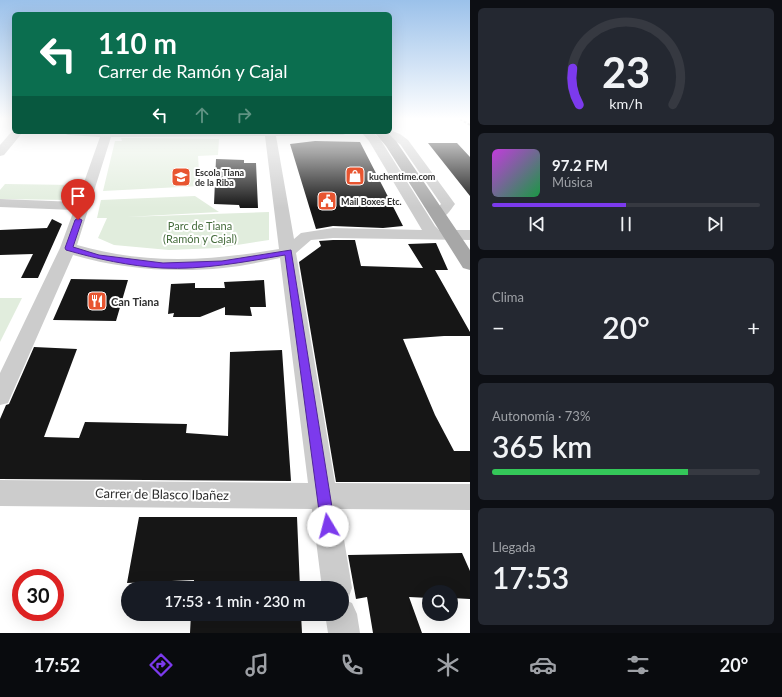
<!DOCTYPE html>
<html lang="es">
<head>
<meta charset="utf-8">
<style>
	:root { --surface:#171b24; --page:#242831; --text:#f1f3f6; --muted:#9ea1a6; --line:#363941; --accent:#7c3aed }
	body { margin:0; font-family:Lato,sans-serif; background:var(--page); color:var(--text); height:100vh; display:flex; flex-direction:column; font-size:15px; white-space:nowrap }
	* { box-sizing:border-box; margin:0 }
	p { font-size:13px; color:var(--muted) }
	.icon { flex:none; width:22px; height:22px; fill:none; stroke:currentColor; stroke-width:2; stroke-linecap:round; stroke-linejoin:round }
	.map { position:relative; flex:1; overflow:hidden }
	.drawer { display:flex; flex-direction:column; gap:8px; padding:8px; background:#0d0f14; width:312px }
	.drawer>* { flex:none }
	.banner { position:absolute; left:12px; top:12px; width:380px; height:122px; border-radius:6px; box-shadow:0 4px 16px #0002; background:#0b6e4f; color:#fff; overflow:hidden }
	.fabs { position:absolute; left:422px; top:585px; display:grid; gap:8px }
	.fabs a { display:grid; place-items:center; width:36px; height:36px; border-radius:50%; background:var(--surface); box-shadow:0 4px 16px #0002; font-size:20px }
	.speed { position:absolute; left:12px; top:569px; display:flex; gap:8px; font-size:20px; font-weight:700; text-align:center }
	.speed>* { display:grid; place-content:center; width:52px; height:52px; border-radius:50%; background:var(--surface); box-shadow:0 4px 16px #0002; line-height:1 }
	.speed .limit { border:6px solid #d22; background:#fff; color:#111 }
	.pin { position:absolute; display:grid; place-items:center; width:34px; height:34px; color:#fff; margin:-41px -17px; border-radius:50% 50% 50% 0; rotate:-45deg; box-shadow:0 0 4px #0007 }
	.pin .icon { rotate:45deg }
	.me { position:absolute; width:44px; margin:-22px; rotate:352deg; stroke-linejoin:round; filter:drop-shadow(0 0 3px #0008) }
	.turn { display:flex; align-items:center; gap:14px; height:84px; padding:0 20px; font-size:18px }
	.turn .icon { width:52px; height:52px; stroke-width:2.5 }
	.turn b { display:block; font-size:28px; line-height:34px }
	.lanes { display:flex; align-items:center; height:38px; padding:0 20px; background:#0003; justify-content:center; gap:20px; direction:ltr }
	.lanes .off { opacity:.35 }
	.big { font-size:30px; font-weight:600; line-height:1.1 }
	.drawer .tile { flex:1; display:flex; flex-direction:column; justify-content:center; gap:6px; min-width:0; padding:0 14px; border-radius:6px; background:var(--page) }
	.drawer .dial { align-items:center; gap:0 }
	.dial svg { height:104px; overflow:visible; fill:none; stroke:var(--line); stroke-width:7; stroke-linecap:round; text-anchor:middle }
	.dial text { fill:var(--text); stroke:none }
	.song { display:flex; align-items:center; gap:12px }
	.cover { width:48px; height:48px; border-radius:6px; background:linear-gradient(135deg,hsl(290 70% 55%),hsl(140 70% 35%)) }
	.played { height:4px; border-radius:2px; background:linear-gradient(90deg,var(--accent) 50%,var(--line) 50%) }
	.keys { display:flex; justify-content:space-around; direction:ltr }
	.heat { display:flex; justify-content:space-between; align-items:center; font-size:22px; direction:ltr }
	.charge { height:6px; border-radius:3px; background:linear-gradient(90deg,#34c759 73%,var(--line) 0) }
	.trip { position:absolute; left:121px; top:581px; width:228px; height:40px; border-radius:20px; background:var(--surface); box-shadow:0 4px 16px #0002; font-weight:600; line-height:40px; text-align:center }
	.tabs { display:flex; height:64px; justify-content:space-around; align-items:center; background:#090b0e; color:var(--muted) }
	.tabs .icon { width:28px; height:28px }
	.tabs .selected { color:var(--accent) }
	.tabs b { font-size:18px; color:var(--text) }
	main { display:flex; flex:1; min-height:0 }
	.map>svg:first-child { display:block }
	.green { fill:#e1eddd }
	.building { fill:#161616 }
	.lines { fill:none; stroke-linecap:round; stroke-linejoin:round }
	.minor { fill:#ccc; fill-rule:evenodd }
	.major { fill:#a7a7a7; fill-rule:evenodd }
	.rail { stroke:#848484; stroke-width:2; stroke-dasharray:2.5 2; stroke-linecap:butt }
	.route { fill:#7c3aed; stroke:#51269a }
	.labels { text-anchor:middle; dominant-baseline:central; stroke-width:4; stroke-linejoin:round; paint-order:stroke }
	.far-poi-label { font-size:9px; font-weight:bold; fill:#2f2f2f; stroke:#fff; text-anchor:start }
	.park-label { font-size:11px; fill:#456c3c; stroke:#fff }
	.poi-label { font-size:11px; font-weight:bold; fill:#2f2f2f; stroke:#fff; text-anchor:start }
	.near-street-label { font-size:13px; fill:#2f2f2f; stroke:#fff }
</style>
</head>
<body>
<main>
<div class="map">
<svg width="470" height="633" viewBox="0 0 470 633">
	<rect width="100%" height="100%" fill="#fff"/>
	<path class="green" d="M121 138 219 139 218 155 198 156 200 186 103 191 115 141H122Z
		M5 184 74 185 70 200 0 199V190Z
		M195 196 219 212 126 217 269 212V240L218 248 169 250 114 245 98 238 107 218H97L101 200Z
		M0 298H22L0 342Z"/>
	<path class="building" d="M315 141 360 142 403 226 383 228 333 226 316 229 290 144Z
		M428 143H457L470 157V196Z
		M216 159 244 160V163H256L258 208H240L239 205 214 204Z
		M52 219 62 224 38 278H21L33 254 0 255V230L47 228Z
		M333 240H355L361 266 423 268 408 244 436 243 448 270H435L470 332V336H444L403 339 435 415 454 451H470V482H336L299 262 321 246 319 241Z
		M71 279 128 280 116 321 53 320Z
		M264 280 266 307H250L252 316 225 315V307L200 317H173L174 313 168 314 171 284 195 283V288H225L224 282Z
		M34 347 77 349 44 437 79 438 85 422 187 424 186 433 228 436 230 352 282 350 291 481 0 479V419L6 405 9 404Z
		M139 517H297L300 588H193L194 580 127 583Z
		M462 553 470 571V599L451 598V592H429V598L409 597 422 633H373L367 597 356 599 348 555Z
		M191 614H301L302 633H190Z"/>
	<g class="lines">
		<path class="minor" d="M14 129V132H23L4 155 0 156V145Z
			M390 130 400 134 408 140 455 204C449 212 444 221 433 218L431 215 441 204 400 144 379 132H390Z
			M62 132H349L343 135 276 136 294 239 301 233 333 228 422 230 369 141 361 132H373L380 139 435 226 439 230H470V240L333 238 311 240 296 253 335 483 470 484V510L339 509 352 588 348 599 345 600 352 603 357 614 360 633H328L325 614H342V588H322L312 509 0 506V480L308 483 280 258C261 262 242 266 223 268 173 273 121 269 73 255L11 396 8 403 0 405V373L60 248 74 210 0 207V199L77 202 100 137 68 135ZM265 136 279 249C209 261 146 265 77 245L111 137Z"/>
		<path class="major" d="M374 132H387L396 141 470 250V270L463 268 386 146Z"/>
		<path class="rail" d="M460 119 470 125"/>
	</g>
	<linearGradient id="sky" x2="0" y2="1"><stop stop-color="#9bc1ea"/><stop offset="0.57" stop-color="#fff"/><stop offset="1" stop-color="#fff" stop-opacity="0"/></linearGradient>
	<rect width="470" height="208" fill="url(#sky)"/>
	<path class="route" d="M78 218 82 220 73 247 99 255 163 263 222 261 291 250 335 526 333 531 328 533 323 531 321 526 285 255C244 262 203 270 162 268 130 266 97 259 66 250L65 248 75 220Z"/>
	<defs>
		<g id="shop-square" transform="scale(1)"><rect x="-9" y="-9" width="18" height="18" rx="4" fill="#e85530" stroke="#fff"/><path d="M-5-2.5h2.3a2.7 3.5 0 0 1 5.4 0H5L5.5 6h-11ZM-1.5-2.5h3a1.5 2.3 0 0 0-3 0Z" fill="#fff"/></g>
		<g id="school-square" transform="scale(1)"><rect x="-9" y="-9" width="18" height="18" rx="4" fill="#e85530" stroke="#fff"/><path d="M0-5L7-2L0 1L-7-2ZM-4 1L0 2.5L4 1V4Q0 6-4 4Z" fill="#fff"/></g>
		<g id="civic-square" transform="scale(1)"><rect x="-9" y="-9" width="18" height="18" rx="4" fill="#e85530" stroke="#fff"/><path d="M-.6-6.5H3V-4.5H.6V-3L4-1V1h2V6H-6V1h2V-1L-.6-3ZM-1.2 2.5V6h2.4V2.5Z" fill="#fff"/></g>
		<g id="restaurant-square" transform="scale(1)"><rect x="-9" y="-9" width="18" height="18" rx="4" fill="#e85530" stroke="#fff"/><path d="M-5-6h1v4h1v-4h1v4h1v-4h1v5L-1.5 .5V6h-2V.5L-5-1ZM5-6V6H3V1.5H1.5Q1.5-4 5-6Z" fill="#fff"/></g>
	</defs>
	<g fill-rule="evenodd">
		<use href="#shop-square" x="355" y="176"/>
		<use href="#school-square" x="181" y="177"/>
		<use href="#civic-square" x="327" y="201"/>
		<use href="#restaurant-square" x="97" y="301"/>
	</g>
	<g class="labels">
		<g class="far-poi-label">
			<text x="195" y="172">Escola Tiana<tspan x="195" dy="10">de la Riba</tspan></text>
			<text x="369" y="176">kuchentime.com</text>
			<text x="341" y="201">Mail Boxes Etc.</text>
		</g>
		<g class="park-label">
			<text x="200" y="225">Parc de Tiana<tspan x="200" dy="13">(Ramón y Cajal)</tspan></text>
		</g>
		<g class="poi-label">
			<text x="111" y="301">Can Tiana</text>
		</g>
		<g class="near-street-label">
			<text transform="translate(162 494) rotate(1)">Carrer de Blasco Ibañez</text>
		</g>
	</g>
</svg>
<div class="fabs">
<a><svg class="icon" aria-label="search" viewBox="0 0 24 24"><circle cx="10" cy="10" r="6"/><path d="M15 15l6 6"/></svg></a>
</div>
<div class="speed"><div class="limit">30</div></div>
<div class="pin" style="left:78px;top:220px;background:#d93025"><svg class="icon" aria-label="arrive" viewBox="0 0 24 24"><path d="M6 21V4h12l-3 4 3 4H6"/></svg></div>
<svg class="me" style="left:328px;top:526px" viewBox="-20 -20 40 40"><circle r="19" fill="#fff"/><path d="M0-13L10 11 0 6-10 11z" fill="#7c3aed"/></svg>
<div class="trip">17:53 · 1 min · 230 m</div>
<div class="banner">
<div class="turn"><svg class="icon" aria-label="left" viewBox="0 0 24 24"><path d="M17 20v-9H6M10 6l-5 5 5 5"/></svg><div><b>110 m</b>Carrer de Ramón y Cajal</div></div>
<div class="lanes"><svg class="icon" aria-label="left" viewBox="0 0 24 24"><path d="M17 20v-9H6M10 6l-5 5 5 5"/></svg><svg class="icon off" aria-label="ahead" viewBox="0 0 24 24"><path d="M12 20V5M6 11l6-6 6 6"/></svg><svg class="icon off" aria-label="right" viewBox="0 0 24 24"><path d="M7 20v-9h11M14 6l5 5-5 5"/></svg></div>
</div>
</div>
<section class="drawer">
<div class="tile dial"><svg viewBox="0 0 100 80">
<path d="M14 69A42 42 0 1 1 86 69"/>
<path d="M14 69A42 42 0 0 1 9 41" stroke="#7c3aed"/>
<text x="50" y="56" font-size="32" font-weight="700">23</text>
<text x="50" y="72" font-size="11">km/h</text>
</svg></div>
<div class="tile">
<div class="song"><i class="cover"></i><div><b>97.2 FM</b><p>Música</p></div></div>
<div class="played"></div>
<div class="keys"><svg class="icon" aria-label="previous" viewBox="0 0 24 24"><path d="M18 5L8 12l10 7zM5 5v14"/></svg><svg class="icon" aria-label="pause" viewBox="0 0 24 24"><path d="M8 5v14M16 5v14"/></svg><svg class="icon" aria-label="next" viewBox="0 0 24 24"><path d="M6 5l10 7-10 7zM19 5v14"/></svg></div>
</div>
<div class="tile"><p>Clima</p>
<div class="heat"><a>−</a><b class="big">20°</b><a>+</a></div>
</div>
<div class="tile"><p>Autonomía · 73%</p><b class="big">365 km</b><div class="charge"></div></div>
<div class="tile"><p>Llegada</p><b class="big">17:53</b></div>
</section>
</main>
<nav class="tabs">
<b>17:52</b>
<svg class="icon selected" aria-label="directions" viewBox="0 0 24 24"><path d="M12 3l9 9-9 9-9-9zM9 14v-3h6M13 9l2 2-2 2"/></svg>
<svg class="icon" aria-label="music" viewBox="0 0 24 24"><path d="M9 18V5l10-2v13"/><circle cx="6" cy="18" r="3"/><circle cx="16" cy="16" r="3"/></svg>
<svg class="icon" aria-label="phone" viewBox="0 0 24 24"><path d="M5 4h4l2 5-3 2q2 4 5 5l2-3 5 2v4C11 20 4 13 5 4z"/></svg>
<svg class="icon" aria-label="climate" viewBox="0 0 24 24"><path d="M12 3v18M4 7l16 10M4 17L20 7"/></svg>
<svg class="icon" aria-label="car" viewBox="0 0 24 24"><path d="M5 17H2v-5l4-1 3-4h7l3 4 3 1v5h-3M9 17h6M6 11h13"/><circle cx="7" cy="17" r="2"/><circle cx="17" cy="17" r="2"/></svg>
<svg class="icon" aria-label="filters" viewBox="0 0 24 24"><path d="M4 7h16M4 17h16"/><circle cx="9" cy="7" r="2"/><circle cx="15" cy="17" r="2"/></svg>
<b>20°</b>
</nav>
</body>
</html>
